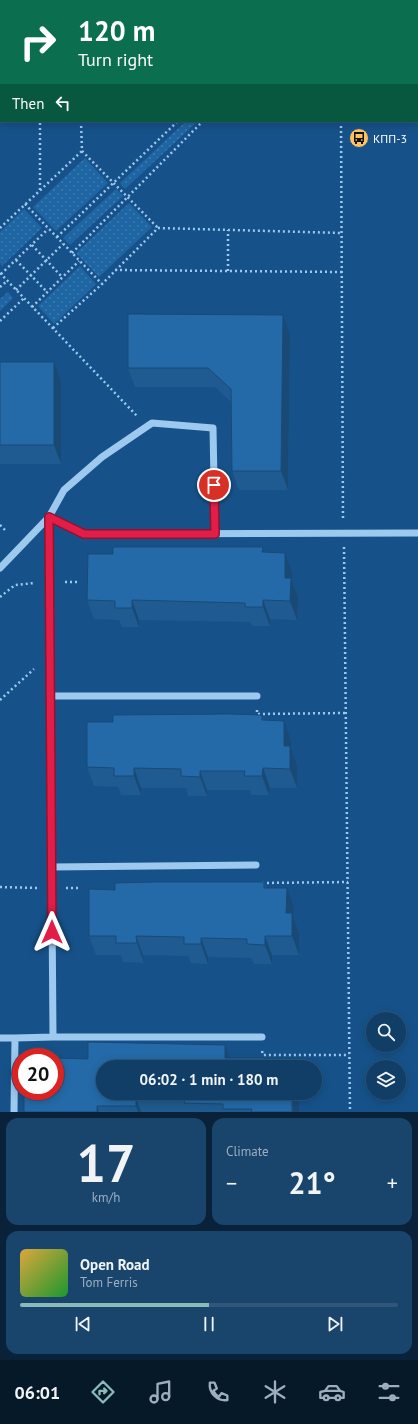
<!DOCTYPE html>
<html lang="en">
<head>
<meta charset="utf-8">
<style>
	:root { --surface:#103e67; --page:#19456d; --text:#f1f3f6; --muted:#9caec0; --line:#30577b; --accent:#8bbbb9 }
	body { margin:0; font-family:"PT Sans",sans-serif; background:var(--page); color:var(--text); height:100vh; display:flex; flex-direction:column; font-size:15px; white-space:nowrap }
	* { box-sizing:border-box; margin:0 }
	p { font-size:13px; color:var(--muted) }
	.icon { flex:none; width:22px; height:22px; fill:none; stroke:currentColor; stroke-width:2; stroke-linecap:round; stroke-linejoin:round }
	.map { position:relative; height:1112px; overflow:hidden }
	.panel { display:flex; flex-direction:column; gap:6px; padding:6px; background:#092239; flex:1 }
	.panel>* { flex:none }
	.hud { position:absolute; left:0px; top:0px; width:418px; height:122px; box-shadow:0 2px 10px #0003,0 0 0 1px var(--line); background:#0b6e4f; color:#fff; overflow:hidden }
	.buttons { position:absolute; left:366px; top:1012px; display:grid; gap:8px }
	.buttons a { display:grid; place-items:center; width:40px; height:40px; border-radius:50%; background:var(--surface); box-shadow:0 2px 10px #0003,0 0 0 1px var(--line); font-size:20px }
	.speed { position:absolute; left:12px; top:1048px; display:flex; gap:8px; font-size:20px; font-weight:700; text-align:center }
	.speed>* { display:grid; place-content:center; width:52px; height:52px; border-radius:50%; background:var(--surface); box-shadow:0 2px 10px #0003,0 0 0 1px var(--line); line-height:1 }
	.speed .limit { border:6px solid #d22; background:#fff; color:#111 }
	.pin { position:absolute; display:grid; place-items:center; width:34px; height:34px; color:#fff; margin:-17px; border:2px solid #fff; border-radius:50%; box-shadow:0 1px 4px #0007 }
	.me { position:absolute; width:44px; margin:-22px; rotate:0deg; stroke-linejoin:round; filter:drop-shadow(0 0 3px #0008) }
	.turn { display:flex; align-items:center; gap:14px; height:84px; padding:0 12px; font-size:18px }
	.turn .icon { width:52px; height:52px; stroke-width:2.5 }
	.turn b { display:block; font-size:28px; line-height:34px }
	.then { display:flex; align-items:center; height:38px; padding:0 12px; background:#0003; gap:8px; font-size:15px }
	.big { font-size:30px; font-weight:700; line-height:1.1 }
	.panel .tile { flex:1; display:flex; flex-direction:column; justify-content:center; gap:6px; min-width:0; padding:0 14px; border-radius:12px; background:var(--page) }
	.panel .dial { align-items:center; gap:0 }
	.dial b { font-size:52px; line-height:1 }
	.song { display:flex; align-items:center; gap:12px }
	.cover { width:48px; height:48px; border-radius:6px; background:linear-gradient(135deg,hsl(40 70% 55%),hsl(130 70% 35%)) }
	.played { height:4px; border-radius:2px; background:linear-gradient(90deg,var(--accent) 50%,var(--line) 50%) }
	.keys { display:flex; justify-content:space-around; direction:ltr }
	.heat { display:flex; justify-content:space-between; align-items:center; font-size:22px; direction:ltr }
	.panel .tiles { flex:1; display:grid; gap:6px; grid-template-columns:1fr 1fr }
	.tile:last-child { grid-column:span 2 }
	.trip { position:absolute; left:96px; top:1060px; width:226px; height:40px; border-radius:20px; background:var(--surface); box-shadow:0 2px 10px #0003,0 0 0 1px var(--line); font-weight:700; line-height:40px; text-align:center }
	.dock { display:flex; height:64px; justify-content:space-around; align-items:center; background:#061929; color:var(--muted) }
	.dock .icon { width:28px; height:28px }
	.dock .selected { color:var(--accent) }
	.dock b { font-size:18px; color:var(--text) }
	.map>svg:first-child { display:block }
	.grass { fill:url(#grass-dots) }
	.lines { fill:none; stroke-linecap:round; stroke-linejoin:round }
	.path { stroke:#9dc9ef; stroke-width:2.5; stroke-dasharray:2 3; stroke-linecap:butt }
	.minor { stroke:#9dc9ef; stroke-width:7 }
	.wall { fill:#1f5b90 }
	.shaded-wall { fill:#194a76 }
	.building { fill:#246aa8; stroke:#194a76 }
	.route-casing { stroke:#92132f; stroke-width:10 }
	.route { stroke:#e11d48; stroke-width:7 }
	.labels { text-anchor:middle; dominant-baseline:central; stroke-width:4; stroke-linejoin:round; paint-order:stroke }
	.poi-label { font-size:12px; fill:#fff; stroke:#165289; text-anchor:start }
</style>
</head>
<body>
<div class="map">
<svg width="418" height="1112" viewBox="0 0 418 1112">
	<defs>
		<pattern id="grass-dots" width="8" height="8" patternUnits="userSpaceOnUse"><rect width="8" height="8" fill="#1e65a3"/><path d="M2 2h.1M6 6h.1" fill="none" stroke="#407cb1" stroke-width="1.8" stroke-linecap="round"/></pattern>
	</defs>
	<rect width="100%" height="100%" fill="#165289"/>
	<path class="grass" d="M186 121H198L125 189 120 183Z
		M85 158 108 183 56 231 33 207Z
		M116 189 123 196 70 245 63 238Z
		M129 203 152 227 99 277 76 253Z
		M24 209 42 228 2 266 0 263V232Z
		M80 266 96 284 54 324 38 306Z
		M8 292 13 298 0 311V299Z"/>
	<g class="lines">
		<path class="path" d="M79 0V1
			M339 0V1
			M41 1V0
			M301 1 302 0
			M81 121 82 151 158 228
			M341 121 343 518
			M40 190V121
			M25 204 102 284
			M0 228 82 151
			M57 237 178 121
			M32 245 62 277
			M72 253 203 121
			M16 260 47 292
			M115 270 343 272
			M228 271V230
			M0 273 137 416
			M1 274 48 229
			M0 287 7 281
			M16 290 63 244
			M32 307 79 261
			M0 321 24 298
			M53 328 102 284 158 228 342 233
			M0 525 6 531
			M344 547 350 1112
			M65 582H78
			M0 597 15 585 34 583
			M0 700 34 669
			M257 710V714L346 713
			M262 883 348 882
			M0 887 37 888
			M66 888H79
			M262 1051 263 1055H349"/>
		<path class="minor" d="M0 568 49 517 84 534 418 533
			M50 696H257
			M51 867 256 865
			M53 1037H262
			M0 1038H15L14 1112
			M15 1038 53 1037 49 517 64 490 102 457 152 423 213 428 215 534"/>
	</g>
	<path class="wall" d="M290 335 288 490H239L232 471 231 402 215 387H135L128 368Z
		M0 362H54L61 381V464H0Z
		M264 552 292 572V581L298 597 297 620 270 619V626H252L250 622 139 620V627H122L119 620 94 619 87 600 113 554Z
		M262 715 264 720 284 721 291 740V749L297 765V788H270L269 795H251L250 790H207V796H188L186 788H141V795H121L118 787 94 786 87 767 113 722Z
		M264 882 267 888 294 907 293 916 299 933V955H272V964H254L251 958 208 957V964L191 963 188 956 143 955 144 963 123 962 121 955H96L89 936 115 890Z
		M225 1045 230 1058 267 1062 291 1063 293 1067H103V1093H299V1112H24L88 1059Z"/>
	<path class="shaded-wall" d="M283 315 290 335 288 490 281 471Z
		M54 362 61 381V464L54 445Z
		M285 553 292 572V581L298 597 297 620 290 601 285 578Z
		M132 600 139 620V627L132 608Z
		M263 600 270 619V626L263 607Z
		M284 721 291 740V749L297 765V788L290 769 284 746Z
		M134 768 141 788V795L134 776Z
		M263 768 270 788 269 795 262 776Z
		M200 771 207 790V796L200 777Z
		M287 888 294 907 293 916 299 933V955L292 936 286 913Z
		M136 936 143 955 144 963 137 943Z
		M265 936 272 955V964L265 945Z
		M201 938 208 957V964L201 944Z
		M225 1045 232 1064 225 1058Z
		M292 1093H299V1112H293Z
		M136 1098 141 1112H138L136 1106Z
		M97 1106 99 1112H97Z"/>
	<path class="building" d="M128 314 283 315 281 471H232L231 389 208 368H128Z
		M0 362H54V445H0Z
		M113 547H263L262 552 285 553V578H291L290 601 263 600V607H245V603L132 600V608H115V601L87 600 88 554H113Z
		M231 714 262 715V720L284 721V746H290V769L263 768 262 776H244L245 771H200V777L181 776V769L134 768V776H114V768L87 767V722H113V715Z
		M154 882H264V888H287L286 913H292V936H265V945L247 944V939L201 938V944H184V937L136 936 137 943H116V936H89V889L115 890V883Z
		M88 1042 225 1045V1058H265V1062L291 1063V1067H103V1093H292V1112H251L252 1109H223V1104L184 1103 185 1099 136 1098V1106H97V1112H24V1091H55V1058L88 1059Z"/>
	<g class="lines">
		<g class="route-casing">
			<path id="route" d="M52 932 49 517 84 534H215L214 485"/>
		</g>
		<use href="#route" class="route"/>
	</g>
	<defs>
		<g id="bus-disc" transform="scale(1)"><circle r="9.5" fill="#ffc25b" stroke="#165289"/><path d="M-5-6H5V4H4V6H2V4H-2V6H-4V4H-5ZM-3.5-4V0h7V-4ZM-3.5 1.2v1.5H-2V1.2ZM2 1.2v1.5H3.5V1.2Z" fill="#111"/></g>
	</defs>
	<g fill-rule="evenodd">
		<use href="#bus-disc" x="359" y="138"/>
	</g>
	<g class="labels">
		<g class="poi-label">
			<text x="373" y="138">КПП-3</text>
		</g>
	</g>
</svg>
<div class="buttons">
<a><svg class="icon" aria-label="search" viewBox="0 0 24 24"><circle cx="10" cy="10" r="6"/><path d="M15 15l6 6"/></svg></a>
<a><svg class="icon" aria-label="layers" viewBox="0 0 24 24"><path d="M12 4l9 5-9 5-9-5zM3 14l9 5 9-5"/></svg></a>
</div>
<div class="speed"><div class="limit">20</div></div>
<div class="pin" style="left:214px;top:485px;background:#d93025"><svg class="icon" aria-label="arrive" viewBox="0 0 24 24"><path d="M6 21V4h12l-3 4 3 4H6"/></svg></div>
<svg class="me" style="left:52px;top:932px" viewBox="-20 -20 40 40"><path d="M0-17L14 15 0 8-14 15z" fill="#e11d48" stroke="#fff" stroke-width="4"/></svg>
<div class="trip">06:02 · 1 min · 180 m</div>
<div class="hud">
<div class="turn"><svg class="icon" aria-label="right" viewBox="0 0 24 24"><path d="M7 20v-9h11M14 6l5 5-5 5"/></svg><div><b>120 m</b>Turn right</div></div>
<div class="then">Then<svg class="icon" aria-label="left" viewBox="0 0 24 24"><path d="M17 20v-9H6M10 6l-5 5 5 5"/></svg></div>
</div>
</div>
<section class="panel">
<div class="tiles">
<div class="tile dial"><b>17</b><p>km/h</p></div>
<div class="tile"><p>Climate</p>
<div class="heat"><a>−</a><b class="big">21°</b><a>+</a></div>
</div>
<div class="tile">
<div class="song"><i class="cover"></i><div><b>Open Road</b><p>Tom Ferris</p></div></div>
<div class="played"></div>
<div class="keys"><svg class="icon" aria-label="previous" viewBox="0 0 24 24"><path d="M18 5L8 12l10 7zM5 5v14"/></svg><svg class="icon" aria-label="pause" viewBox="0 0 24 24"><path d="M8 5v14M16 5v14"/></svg><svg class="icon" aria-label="next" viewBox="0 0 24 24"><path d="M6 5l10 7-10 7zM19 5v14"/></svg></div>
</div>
</div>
</section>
<nav class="dock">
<b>06:01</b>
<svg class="icon selected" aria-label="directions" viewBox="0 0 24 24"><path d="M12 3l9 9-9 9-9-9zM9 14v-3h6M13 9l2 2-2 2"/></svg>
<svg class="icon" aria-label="music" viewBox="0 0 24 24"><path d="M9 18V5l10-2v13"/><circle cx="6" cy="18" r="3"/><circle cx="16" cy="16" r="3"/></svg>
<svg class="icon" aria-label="phone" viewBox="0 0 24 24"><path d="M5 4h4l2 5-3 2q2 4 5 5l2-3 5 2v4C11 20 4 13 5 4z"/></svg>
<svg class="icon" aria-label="climate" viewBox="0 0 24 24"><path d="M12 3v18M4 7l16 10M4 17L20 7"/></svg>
<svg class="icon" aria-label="car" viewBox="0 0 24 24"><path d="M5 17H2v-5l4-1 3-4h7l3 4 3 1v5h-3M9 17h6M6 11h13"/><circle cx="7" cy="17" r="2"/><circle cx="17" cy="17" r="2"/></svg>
<svg class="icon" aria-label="filters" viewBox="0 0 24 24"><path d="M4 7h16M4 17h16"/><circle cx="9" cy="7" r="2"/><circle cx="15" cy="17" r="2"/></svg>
</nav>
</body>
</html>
